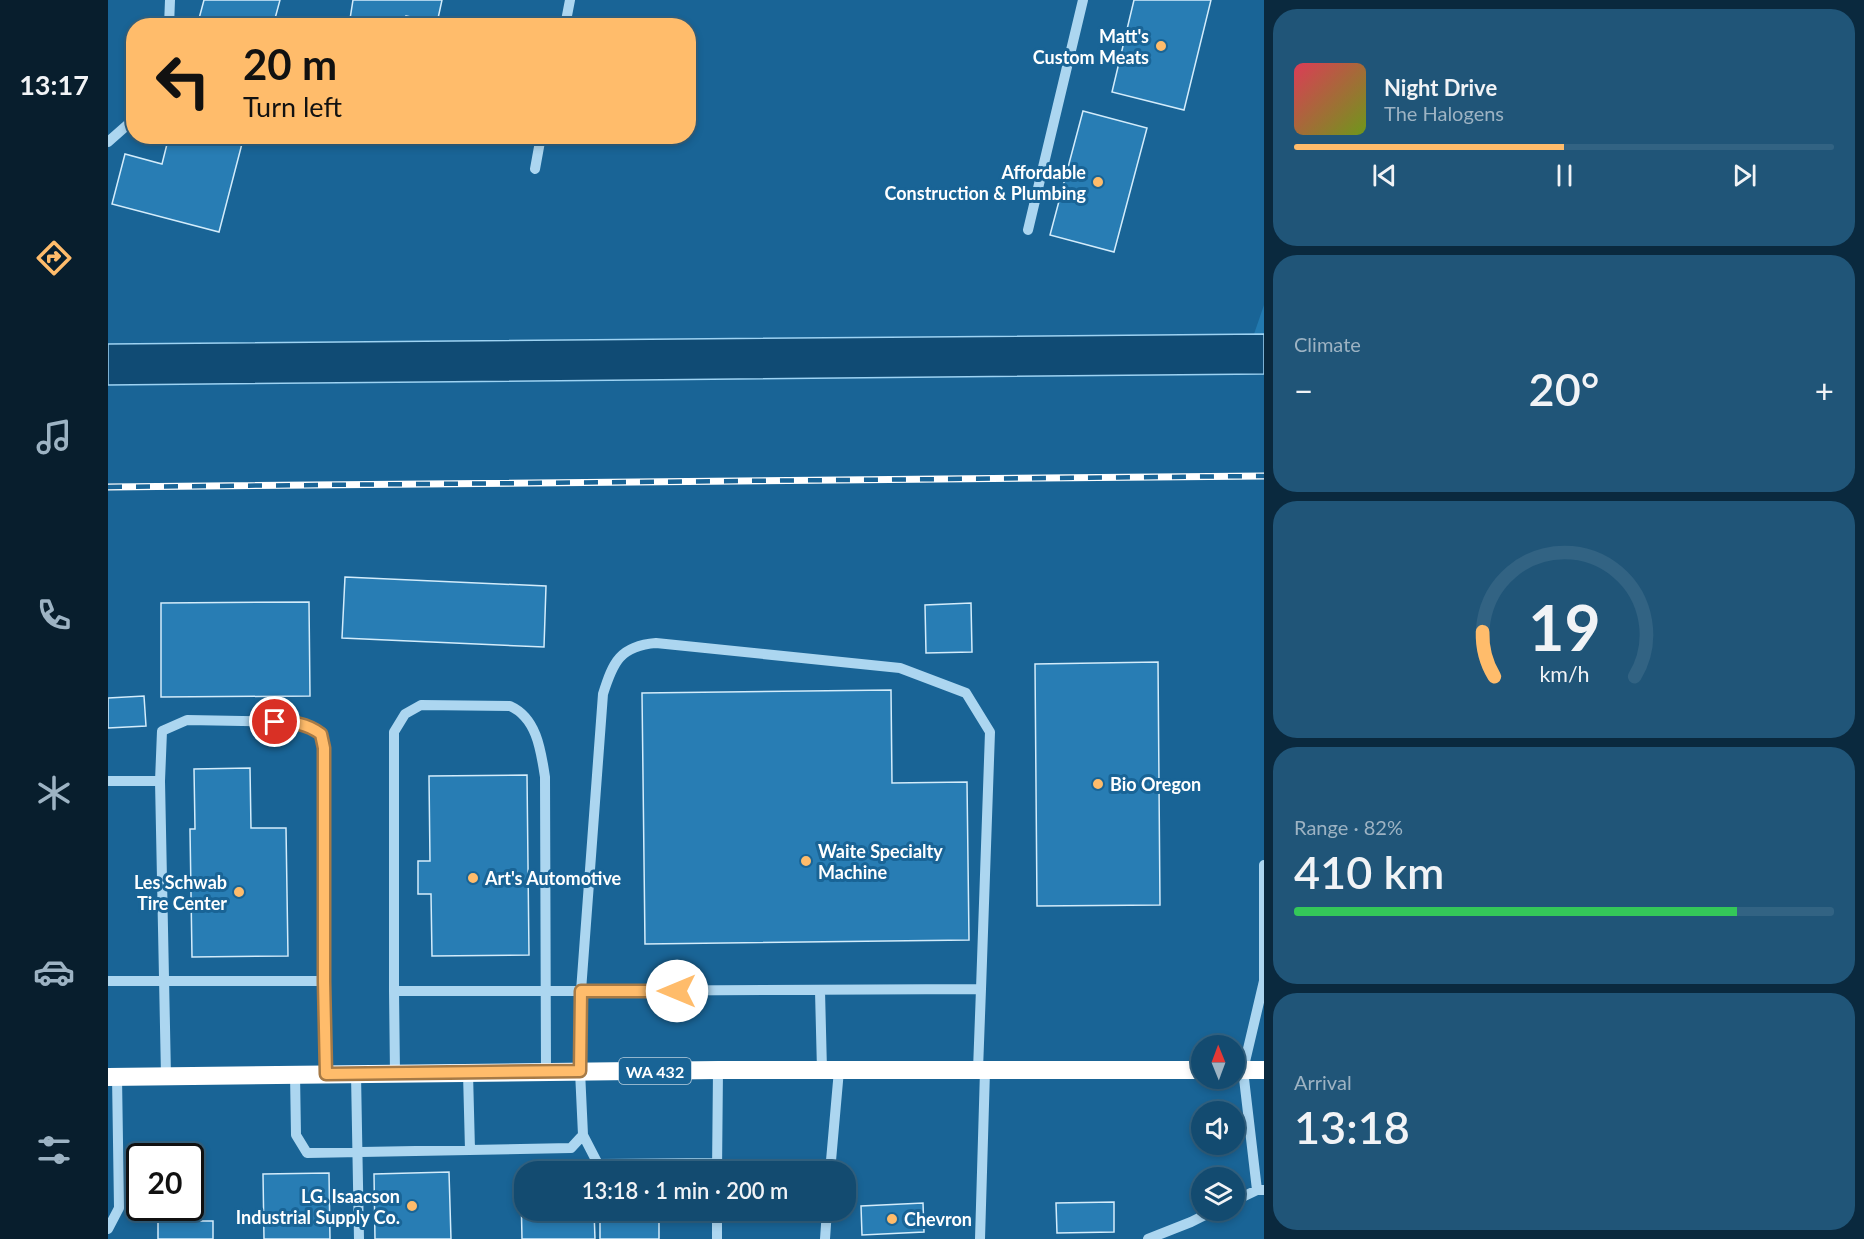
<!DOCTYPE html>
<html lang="en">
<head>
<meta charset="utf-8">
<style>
	:root { --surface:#134b70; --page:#205578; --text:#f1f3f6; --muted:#9db3c3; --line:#326383; --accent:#ffbc6b }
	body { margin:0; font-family:Lato,sans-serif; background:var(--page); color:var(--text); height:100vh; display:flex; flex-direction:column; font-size:22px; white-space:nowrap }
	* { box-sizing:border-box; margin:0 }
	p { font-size:20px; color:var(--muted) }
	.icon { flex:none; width:33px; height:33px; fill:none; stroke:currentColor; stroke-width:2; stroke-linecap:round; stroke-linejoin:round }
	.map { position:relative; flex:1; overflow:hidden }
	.sheet { display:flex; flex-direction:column; gap:9px; padding:9px; background:#0a293e; width:600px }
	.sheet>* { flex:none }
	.hud { position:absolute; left:18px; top:18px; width:570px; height:126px; border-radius:24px; box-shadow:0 3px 9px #0003,0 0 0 2px var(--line); background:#ffbc6b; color:#111; overflow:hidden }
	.needle { width:39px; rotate:359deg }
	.controls { position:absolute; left:1083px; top:1035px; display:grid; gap:12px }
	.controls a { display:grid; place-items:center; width:54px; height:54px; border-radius:50%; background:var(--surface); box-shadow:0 3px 9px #0003,0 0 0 2px var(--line); font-size:30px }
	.speed { position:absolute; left:18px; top:1143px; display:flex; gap:12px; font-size:30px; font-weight:700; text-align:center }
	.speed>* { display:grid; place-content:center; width:78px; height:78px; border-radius:50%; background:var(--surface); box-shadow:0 3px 9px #0003,0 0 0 2px var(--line); line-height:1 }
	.speed .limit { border:3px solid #111; border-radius:9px; background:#fff; color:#111 }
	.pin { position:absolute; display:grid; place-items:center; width:51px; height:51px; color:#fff; margin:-26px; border:3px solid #fff; border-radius:50%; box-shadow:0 2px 6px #0007 }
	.me { position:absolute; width:66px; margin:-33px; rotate:270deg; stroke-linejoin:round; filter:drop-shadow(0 0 4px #0008) }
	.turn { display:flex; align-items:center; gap:21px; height:126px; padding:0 18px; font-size:27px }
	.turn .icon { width:78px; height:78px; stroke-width:2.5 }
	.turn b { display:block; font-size:42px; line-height:51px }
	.big { font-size:45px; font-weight:600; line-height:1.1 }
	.sheet .tile { flex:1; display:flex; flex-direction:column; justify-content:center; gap:9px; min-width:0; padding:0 21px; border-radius:24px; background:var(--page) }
	.sheet .dial { align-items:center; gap:0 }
	.dial svg { height:156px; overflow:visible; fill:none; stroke:var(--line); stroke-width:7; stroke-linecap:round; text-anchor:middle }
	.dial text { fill:var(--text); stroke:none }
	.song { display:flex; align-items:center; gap:18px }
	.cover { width:72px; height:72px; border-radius:9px; background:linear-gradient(135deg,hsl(350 70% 55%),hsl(80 70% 35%)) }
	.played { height:6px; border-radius:3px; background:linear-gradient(90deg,var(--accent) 50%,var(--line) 50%) }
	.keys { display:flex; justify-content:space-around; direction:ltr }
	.heat { display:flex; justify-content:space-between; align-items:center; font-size:33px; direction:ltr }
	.charge { height:9px; border-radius:4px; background:linear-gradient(90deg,#34c759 82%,var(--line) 0) }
	.trip { position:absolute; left:406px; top:1161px; width:342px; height:60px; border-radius:24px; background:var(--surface); box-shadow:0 3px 9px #0003,0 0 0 2px var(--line); font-weight:600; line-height:60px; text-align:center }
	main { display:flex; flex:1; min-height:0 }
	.menu { display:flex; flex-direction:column; width:108px; justify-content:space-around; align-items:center; background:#081e2d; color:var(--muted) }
	.menu .icon { width:42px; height:42px }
	.menu .active { color:var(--accent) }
	.menu b { font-size:27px; color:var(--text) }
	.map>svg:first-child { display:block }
	.green { fill:#2279af }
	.water { fill:#104b74; stroke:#9ed3f3; stroke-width:1.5 }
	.building { fill:#287db4; stroke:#d3ecfb; stroke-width:1.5 }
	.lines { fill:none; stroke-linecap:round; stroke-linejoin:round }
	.minor { stroke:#acd6f0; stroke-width:10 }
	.highway { stroke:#fff; stroke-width:18 }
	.rail-casing { stroke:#fff; stroke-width:7 }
	.rail { stroke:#196496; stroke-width:4.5; stroke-dasharray:14; stroke-linecap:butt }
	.route-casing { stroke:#a67a46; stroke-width:15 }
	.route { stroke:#ffbc6b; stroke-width:10 }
	.poi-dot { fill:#ffbc6b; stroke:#196496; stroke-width:2 }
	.labels { text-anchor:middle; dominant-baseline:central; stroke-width:6; stroke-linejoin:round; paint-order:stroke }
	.shield { fill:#196496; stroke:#bad0e0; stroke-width:1.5 }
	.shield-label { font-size:16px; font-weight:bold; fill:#fff }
	.poi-label { font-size:18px; font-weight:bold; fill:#fff; stroke:#196496; text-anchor:end }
</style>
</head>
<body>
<main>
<nav class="menu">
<b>13:17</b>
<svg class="icon active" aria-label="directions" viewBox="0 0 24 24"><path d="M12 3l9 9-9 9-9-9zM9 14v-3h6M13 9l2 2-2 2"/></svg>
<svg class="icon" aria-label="music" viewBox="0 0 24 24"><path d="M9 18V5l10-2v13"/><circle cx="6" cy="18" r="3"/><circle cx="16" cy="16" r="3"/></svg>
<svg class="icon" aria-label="phone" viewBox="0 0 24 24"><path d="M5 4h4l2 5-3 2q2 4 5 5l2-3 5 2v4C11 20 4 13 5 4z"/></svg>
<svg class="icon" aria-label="climate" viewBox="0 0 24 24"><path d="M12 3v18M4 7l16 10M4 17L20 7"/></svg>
<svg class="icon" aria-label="car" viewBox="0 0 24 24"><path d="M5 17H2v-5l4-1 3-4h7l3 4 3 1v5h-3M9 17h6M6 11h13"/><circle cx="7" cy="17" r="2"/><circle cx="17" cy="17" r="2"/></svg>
<svg class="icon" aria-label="filters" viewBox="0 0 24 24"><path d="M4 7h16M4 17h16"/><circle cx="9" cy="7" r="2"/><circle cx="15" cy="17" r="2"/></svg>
</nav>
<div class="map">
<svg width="1156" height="1239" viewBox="0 0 1156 1239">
	<rect width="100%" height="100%" fill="#196496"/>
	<path class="green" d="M1156 305V334H1146Z"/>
	<path class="water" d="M1156 334V374L0 385V344Z"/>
	<path class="building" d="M96 0H172L165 26H89Z
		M245 0H334L329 23 298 16 296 26H272L242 19Z
		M1026 0H1103L1076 110 1004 92Z
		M975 111 1039 128 1006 252 942 235Z
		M61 136H136L111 232 4 204 17 154 54 164Z
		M237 577 438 586 436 647 234 638Z
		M201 602 202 696 53 697V603Z
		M863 603 864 652 818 653 817 605Z
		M1050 662 1052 905 929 906 927 664Z
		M783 690 784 783 859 782 861 940 537 944 534 693Z
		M36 696 38 726 0 728V698Z
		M142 768 143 828H178L180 956 84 957 82 829H87L86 769Z
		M419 775 421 955 324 956 323 894H310V861H322L321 776Z
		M341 1172 343 1239H267L266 1174Z
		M221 1173 222 1239H156L155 1174Z
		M413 1189H417V1210H486L487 1239H414Z
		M1006 1202V1232L949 1233 948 1203Z
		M815 1203 816 1232 754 1235 753 1206Z
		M492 1210H551V1239H492Z
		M50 1221H105V1239H50Z"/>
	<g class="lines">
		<path class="minor" d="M61 26 62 0
			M457 26 462 0
			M0 142 26 119
			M427 169 433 136
			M920 230 975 0
			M0 781H52L58 1076
			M52 781 54 731 79 720 189 722 202 726 213 734 216 748V981
			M0 981H216L218 1074
			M1156 981V865
			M286 991V732L297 714 313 705 402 706C429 718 433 751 437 777L438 1072
			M712 991 714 1070
			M287 1073 286 991H473L495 694C505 662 512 646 548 643L792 668 858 693 882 732 873 989
			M360 1073 362 1150
			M187 1074 188 1135 199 1153 463 1148 475 1135 472 1071 473 991 873 989 870 1070
			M248 1074 251 1239
			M475 1135 490 1164 609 1163
			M609 1172 610 1070
			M722 1172 731 1070
			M1149 1190 1135 1070 1156 981
			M1126 1201 1149 1190H1156
			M0 1229 11 1208 9 1076
			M609 1239V1210
			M717 1239 719 1210
			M872 1239 877 1071
			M1040 1239 1083 1222 1107 1210"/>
		<path class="highway" d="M1126 1070H1156
			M0 1077 610 1070H1094"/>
		<g class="rail-casing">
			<path id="rail" d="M0 487 1156 476"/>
		</g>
		<use href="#rail" class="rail"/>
	</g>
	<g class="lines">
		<g class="route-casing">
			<path id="route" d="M167 722C185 722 198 723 213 734L216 748V981L218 1074 472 1071 473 991H569"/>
		</g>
		<use href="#route" class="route"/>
	</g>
	<g class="poi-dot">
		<circle cx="1053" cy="46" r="6"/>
		<circle cx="990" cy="182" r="6"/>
		<circle cx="990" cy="784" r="6"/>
		<circle cx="698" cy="861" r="6"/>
		<circle cx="365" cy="878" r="6"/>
		<circle cx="131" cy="892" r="6"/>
		<circle cx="304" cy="1206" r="6"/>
		<circle cx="784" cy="1219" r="6"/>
	</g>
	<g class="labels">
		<rect class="shield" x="511" y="1058" width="72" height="26" rx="4.5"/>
		<g class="shield-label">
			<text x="547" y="1071">WA 432</text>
		</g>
		<g class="poi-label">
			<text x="1041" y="36">Matt's<tspan x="1041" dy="21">Custom Meats</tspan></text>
			<text x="978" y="172">Affordable<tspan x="978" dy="21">Construction &amp; Plumbing</tspan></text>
			<text x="1002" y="784" text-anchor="start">Bio Oregon</text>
			<text x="710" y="851" text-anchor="start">Waite Specialty<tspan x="710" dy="21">Machine</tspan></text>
			<text x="377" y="878" text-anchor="start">Art's Automotive</text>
			<text x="119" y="882">Les Schwab<tspan x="119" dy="21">Tire Center</tspan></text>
			<text x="292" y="1196">LG. Isaacson<tspan x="292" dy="21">Industrial Supply Co.</tspan></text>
			<text x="796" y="1219" text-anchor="start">Chevron</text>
		</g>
	</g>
</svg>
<div class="controls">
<a><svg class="needle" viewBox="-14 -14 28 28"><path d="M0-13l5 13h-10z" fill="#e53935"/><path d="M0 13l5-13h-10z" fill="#9db3c3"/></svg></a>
<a><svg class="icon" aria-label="sound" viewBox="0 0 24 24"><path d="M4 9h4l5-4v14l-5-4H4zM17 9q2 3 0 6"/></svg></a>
<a><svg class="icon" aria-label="layers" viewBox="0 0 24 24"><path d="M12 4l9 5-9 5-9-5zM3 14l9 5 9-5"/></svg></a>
</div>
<div class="speed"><div class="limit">20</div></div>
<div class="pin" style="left:167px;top:722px;background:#d93025"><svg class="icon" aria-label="arrive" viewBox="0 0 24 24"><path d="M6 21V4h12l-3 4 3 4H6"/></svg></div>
<svg class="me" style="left:569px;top:991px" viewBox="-20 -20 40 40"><circle r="19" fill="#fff"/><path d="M0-13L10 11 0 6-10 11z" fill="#ffbc6b"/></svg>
<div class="trip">13:18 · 1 min · 200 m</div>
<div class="hud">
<div class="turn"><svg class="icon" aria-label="left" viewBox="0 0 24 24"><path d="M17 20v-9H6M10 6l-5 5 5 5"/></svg><div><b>20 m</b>Turn left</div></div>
</div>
</div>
<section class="sheet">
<div class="tile">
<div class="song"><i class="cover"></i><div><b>Night Drive</b><p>The Halogens</p></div></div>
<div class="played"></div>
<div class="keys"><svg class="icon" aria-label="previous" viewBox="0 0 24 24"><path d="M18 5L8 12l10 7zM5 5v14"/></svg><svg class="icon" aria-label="pause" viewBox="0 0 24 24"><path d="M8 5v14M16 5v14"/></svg><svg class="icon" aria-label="next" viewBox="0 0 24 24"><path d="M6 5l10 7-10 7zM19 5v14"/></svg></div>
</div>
<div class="tile"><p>Climate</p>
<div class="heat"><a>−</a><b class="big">20°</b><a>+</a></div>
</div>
<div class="tile dial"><svg viewBox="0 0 100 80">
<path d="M14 69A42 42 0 1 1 86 69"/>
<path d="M14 69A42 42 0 0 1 8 46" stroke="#ffbc6b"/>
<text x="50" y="56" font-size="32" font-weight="700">19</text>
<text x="50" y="72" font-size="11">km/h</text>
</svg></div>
<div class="tile"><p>Range · 82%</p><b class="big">410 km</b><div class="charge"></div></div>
<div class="tile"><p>Arrival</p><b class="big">13:18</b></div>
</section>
</main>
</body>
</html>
